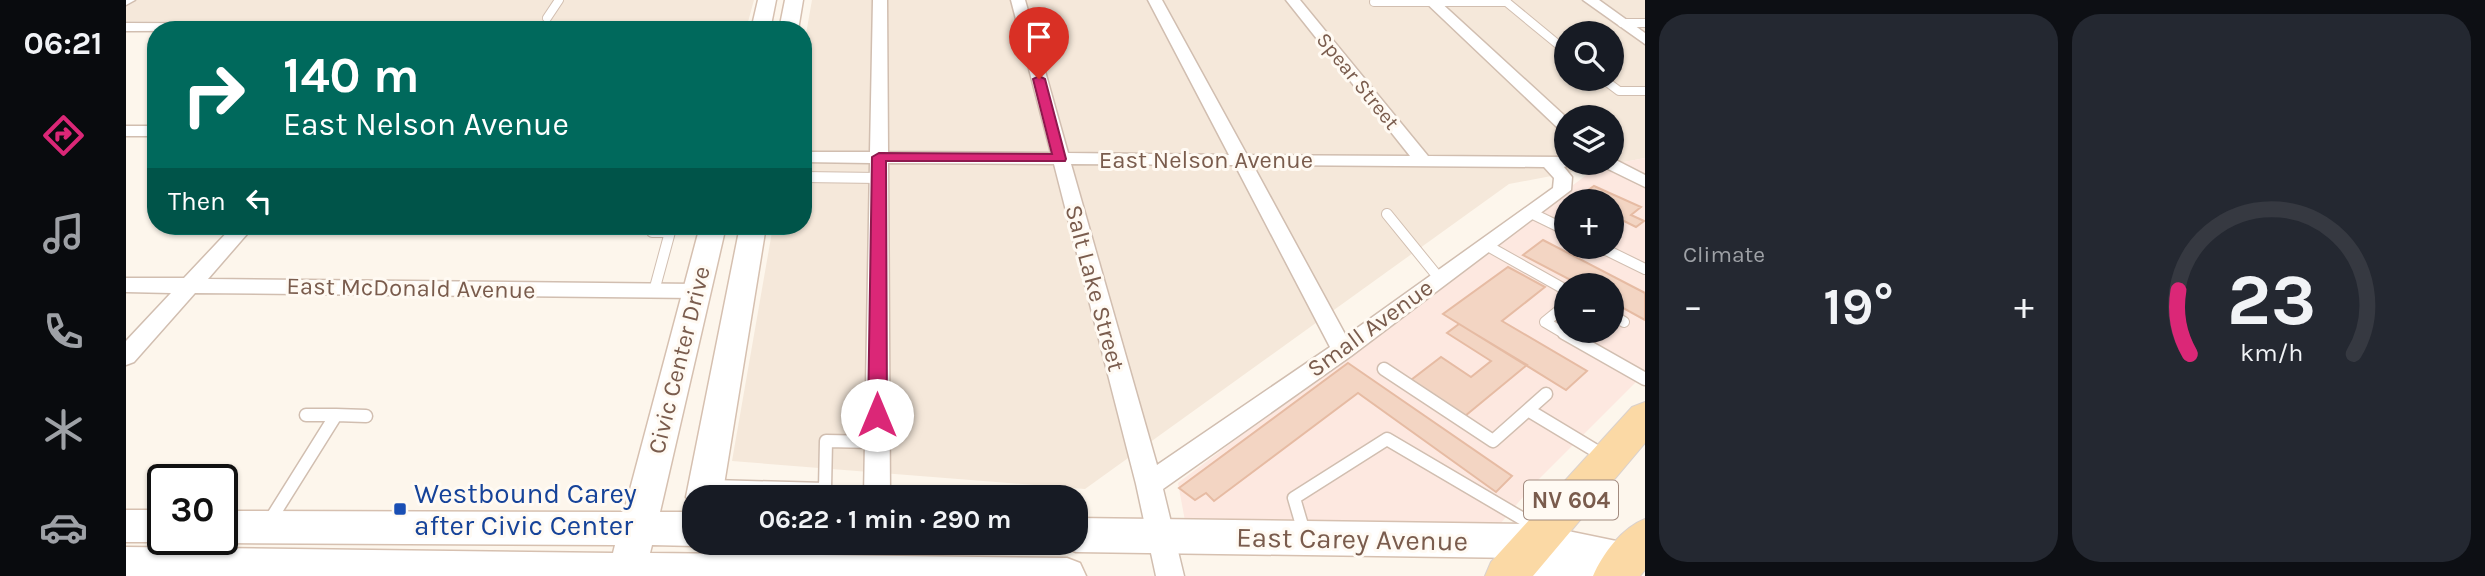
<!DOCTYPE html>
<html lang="en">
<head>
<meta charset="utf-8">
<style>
	:root { --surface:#171b24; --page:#242831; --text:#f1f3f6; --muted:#9ea1a6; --line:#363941; --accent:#db2777 }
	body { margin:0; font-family:Karla,sans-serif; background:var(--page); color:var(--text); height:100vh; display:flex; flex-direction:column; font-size:26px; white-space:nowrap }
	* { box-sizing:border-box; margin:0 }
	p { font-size:23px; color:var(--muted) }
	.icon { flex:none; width:38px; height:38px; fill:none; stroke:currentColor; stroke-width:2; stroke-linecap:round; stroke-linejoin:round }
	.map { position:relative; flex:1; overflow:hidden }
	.drawer { display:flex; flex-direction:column; gap:14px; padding:14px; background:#0d0f14; width:840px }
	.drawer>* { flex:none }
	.banner { position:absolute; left:21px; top:21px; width:665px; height:214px; border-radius:28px; box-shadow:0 2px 5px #0004; background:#00695c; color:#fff; overflow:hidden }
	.tools { position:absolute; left:1428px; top:21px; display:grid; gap:14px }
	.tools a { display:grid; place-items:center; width:70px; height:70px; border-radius:50%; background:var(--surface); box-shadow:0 2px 5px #0004; font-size:35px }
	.speed { position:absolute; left:21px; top:464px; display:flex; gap:14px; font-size:35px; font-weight:700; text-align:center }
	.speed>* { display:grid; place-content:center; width:91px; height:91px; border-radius:50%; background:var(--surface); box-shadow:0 2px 5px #0004; line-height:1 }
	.speed .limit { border:4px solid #111; border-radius:10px; background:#fff; color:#111 }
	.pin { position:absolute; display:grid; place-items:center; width:60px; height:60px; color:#fff; margin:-72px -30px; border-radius:50% 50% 50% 0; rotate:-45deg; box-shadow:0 0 7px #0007 }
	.pin .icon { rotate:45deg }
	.me { position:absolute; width:77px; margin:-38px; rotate:0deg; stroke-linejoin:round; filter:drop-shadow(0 0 5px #0008) }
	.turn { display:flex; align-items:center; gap:24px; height:147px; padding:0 21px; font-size:32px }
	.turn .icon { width:91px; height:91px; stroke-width:2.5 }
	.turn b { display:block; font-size:49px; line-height:60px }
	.then { display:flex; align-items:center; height:66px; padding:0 21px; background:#0003; gap:14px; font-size:26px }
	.big { font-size:52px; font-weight:700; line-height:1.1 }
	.drawer .card { flex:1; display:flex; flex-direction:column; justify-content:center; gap:10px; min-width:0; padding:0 24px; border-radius:28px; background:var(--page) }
	.drawer .dial { align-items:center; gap:0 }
	.dial svg { height:182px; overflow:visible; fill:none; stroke:var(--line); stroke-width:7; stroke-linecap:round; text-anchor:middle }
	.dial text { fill:var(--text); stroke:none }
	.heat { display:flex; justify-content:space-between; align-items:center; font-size:38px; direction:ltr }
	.drawer .tiles { flex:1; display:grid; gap:14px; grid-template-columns:repeat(2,1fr) }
	.trip { position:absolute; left:556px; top:485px; width:406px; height:70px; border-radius:28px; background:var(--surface); box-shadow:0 2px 5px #0004; font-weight:700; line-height:70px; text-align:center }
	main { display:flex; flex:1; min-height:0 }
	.menu { display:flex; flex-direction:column; width:126px; justify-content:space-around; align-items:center; background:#090b0e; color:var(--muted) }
	.menu .icon { width:49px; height:49px }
	.menu .current { color:var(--accent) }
	.menu b { font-size:32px; color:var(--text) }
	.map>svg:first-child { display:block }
	.residential { fill:#f5e8da; fill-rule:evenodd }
	.commercial { fill:#fde8e0; fill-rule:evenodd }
	.building { fill:#f3d5c3; stroke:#e6bba3; stroke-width:2 }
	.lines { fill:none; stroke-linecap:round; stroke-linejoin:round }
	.lane-far2-casing { stroke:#d1beb0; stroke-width:10 }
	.lane-far1-casing { stroke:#d1beb0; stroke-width:12 }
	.lane-casing { stroke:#d1beb0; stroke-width:15 }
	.street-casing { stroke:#d1beb0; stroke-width:3 }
	.secondary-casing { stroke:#d6c0b0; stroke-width:3 }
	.primary-casing { stroke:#dad1cd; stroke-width:2 }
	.lane-far2 { stroke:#fff; stroke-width:8 }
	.lane-far1 { stroke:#fff; stroke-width:10 }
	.lane { stroke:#fff; stroke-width:12 }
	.street { fill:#fff; fill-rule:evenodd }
	.secondary { fill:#fff; fill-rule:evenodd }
	.primary { fill:#fbd9a5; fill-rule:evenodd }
	.route { fill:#db2777; stroke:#8e194d; stroke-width:2 }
	.transit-dot { fill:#1a4fb4; stroke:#fffaf3; stroke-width:2.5 }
	.labels { text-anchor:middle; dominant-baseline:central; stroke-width:6; stroke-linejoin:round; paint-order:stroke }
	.far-street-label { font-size:21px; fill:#7a5c4d; stroke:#fffaf3 }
	.shield { fill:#fffaf3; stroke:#a28b7f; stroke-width:2 }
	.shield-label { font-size:23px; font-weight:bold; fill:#7a5c4d }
	.street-label { font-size:24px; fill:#7a5c4d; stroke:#fffaf3 }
	.near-transit-label { font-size:28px; fill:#164399; stroke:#fffaf3; text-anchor:start }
	.near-street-label { font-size:28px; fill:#7a5c4d; stroke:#fffaf3 }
</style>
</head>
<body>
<main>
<nav class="menu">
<b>06:21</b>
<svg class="icon current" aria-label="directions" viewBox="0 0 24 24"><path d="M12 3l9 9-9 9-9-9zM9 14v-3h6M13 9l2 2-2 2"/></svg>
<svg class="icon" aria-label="music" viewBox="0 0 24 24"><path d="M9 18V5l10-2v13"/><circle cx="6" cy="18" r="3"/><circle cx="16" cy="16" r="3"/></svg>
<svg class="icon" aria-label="phone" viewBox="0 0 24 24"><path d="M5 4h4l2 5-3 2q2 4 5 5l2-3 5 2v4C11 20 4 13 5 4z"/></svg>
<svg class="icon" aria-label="climate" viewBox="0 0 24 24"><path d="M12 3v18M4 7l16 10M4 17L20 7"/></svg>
<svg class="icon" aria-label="car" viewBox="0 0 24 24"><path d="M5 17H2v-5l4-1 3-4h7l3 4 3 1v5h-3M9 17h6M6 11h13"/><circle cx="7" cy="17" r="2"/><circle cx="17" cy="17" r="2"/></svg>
</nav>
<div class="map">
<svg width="1519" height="576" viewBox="0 0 1519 576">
	<rect width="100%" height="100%" fill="#fdf6ec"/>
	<path class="residential" d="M0 0H628L622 22 0 21Z
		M686 0H1519V158L1383 184 959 489 606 461 647 226H677V51ZM1440 33H1486V79H1440ZM1440 117H1486V163H1440Z"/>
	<path class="commercial" d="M1519 158V373L1409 483 1374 524 1059 521 1052 483 1471 167ZM1440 201H1486V247H1440ZM1440 285H1486V331H1440Z"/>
	<path class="building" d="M1468 186 1515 207 1505 215 1518 221 1510 227 1498 221 1486 231V201H1447Z
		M1417 240 1519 293V320L1486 302V285H1454L1397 255Z
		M1382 267 1419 287 1376 321 1461 371 1440 390 1317 314Z
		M1333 324 1401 365 1339 416 1285 380 1315 357 1345 377 1365 361 1321 333Z
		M1222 363 1386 476 1370 492 1232 393 1088 501 1080 493 1069 500 1053 488Z"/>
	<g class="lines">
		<g class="lane-far2-casing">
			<path id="lane-far2" d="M1378 0 1440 51
				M1248 2H1381
				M421 18 433 0
				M1496 23H1519
				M1477 79 1493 91H1519"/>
		</g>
		<g class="lane-far1-casing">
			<path id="lane-far1" d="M677 177 753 178
				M1405 213 1440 230
				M1261 214 1313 278
				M526 232H544L528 291
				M1360 245 1440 290
				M1474 247 1519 269
				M1440 305 1419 322 1441 335
				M1486 315 1498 322"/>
		</g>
		<g class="lane-casing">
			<path id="lane" d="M1438 333 1519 379
				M1258 369 1367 441 1402 410 1480 457
				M1402 410 1420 394
				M210 415 240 416
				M586 486 699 489 700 441 750 442
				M143 522 210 415H180
				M1178 532 1168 498 1261 439 1414 529"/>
		</g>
		<g class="street-casing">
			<path id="street" d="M0 0H9L0 5Z
				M747 0H761L762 152 925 153 885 0H899L942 153 1103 155 1022 0H1036L1121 155 1284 156 1160 0H1174L1302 156 1440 157V163H1448L1438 167 1446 177 1445 190 1225 356 1037 489 1058 576H1030L1010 484 928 164 762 163 764 497H738L744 163 677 162V152H744ZM945 164 1109 165 1204 347 1031 465ZM1127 165 1418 167 1428 178 1427 188 1220 336Z
				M1297 0H1312L1440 117V131L1434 130Z
				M1457 0H1473L1519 33V44Z
				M0 23 635 25 642 29 0 31Z
				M0 126H30V136H0Z
				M1486 158 1519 175V187L1478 167 1475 163H1486Z
				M107 226H128L82 279 570 284 577 286 581 291 577 296 570 298 69 293 8 362 0 365V341L45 293 0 292V278H58Z"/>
		</g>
		<g class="secondary-casing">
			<path id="secondary" d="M632 0H650L644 30H625Z
				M659 0H677L672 30H653Z
				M574 226H600L534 512H569V542H577L569 546 526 545 524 553 941 558 954 563 960 576H0V547L487 553 489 545 96 543 84 539H96V511L498 512Z
				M614 226H640L596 497H569V509L560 497Z
				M0 510H37V539H46L37 542H0Z
				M950 518 1408 524 1500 543 1513 549 1519 561 1513 573 1507 576H1374L1380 563 1395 558 950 552 937 547 935 542H950Z"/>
		</g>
		<g class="primary-casing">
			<path id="primary" d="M1519 402V443L1407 576H1359L1365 562 1506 407Z
				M1519 519V570L1514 576H1467C1477 553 1496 528 1519 519Z"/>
		</g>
		<use href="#lane-far2" class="lane-far2"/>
		<use href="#lane-far1" class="lane-far1"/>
		<use href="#lane" class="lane"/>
		<use href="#street" class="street"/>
		<use href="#secondary" class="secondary"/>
		<use href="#primary" class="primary"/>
	</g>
	<path class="route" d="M913 76 919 79 940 159 939 161H760L761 415 758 421H745L742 415 746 157 753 153 926 154 907 79Z"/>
	<rect class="transit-dot" x="267" y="502" width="14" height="14" rx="3.5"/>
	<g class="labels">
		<g class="far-street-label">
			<text transform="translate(1232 81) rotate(51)">Spear Street</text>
		</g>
		<rect class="shield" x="1398" y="480.5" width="94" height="39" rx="5"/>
		<g class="shield-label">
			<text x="1445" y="500">NV 604</text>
		</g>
		<g class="street-label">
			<text x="1080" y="160">East Nelson Avenue</text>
			<text transform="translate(285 288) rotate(1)">East McDonald Avenue</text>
			<text transform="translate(969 288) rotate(75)">Salt Lake Street</text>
			<text transform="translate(1244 328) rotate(-36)">Small Avenue</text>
			<text transform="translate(553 360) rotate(-76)">Civic Center Drive</text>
		</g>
		<g class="near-transit-label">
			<text x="288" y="493">Westbound Carey<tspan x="288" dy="32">after Civic Center</tspan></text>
		</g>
		<g class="near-street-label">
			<text transform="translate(1226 539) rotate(1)">East Carey Avenue</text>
		</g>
	</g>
</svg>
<div class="tools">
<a><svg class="icon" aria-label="search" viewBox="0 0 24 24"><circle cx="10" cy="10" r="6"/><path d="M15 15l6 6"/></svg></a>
<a><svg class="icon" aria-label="layers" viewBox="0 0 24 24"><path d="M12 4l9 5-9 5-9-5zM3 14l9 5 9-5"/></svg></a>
<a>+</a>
<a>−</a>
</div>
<div class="speed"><div class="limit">30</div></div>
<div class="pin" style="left:913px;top:79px;background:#d93025"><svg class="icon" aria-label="arrive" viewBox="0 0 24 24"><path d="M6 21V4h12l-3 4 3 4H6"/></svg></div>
<svg class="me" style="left:751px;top:415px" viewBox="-20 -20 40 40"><circle r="19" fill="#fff"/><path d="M0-13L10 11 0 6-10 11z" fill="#db2777"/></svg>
<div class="trip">06:22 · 1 min · 290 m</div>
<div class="banner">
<div class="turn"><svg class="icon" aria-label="right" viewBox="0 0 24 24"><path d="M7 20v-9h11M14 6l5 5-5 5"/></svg><div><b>140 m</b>East Nelson Avenue</div></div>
<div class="then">Then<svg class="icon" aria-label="left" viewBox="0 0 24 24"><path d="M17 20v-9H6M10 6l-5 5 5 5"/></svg></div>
</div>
</div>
<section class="drawer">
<div class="tiles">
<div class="card"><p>Climate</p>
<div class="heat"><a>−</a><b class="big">19°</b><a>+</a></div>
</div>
<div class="card dial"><svg viewBox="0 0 100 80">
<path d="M14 69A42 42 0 1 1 86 69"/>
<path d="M14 69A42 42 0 0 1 9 41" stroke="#db2777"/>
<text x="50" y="56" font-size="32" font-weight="700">23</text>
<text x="50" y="72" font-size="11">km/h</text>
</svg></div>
</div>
</section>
</main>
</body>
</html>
